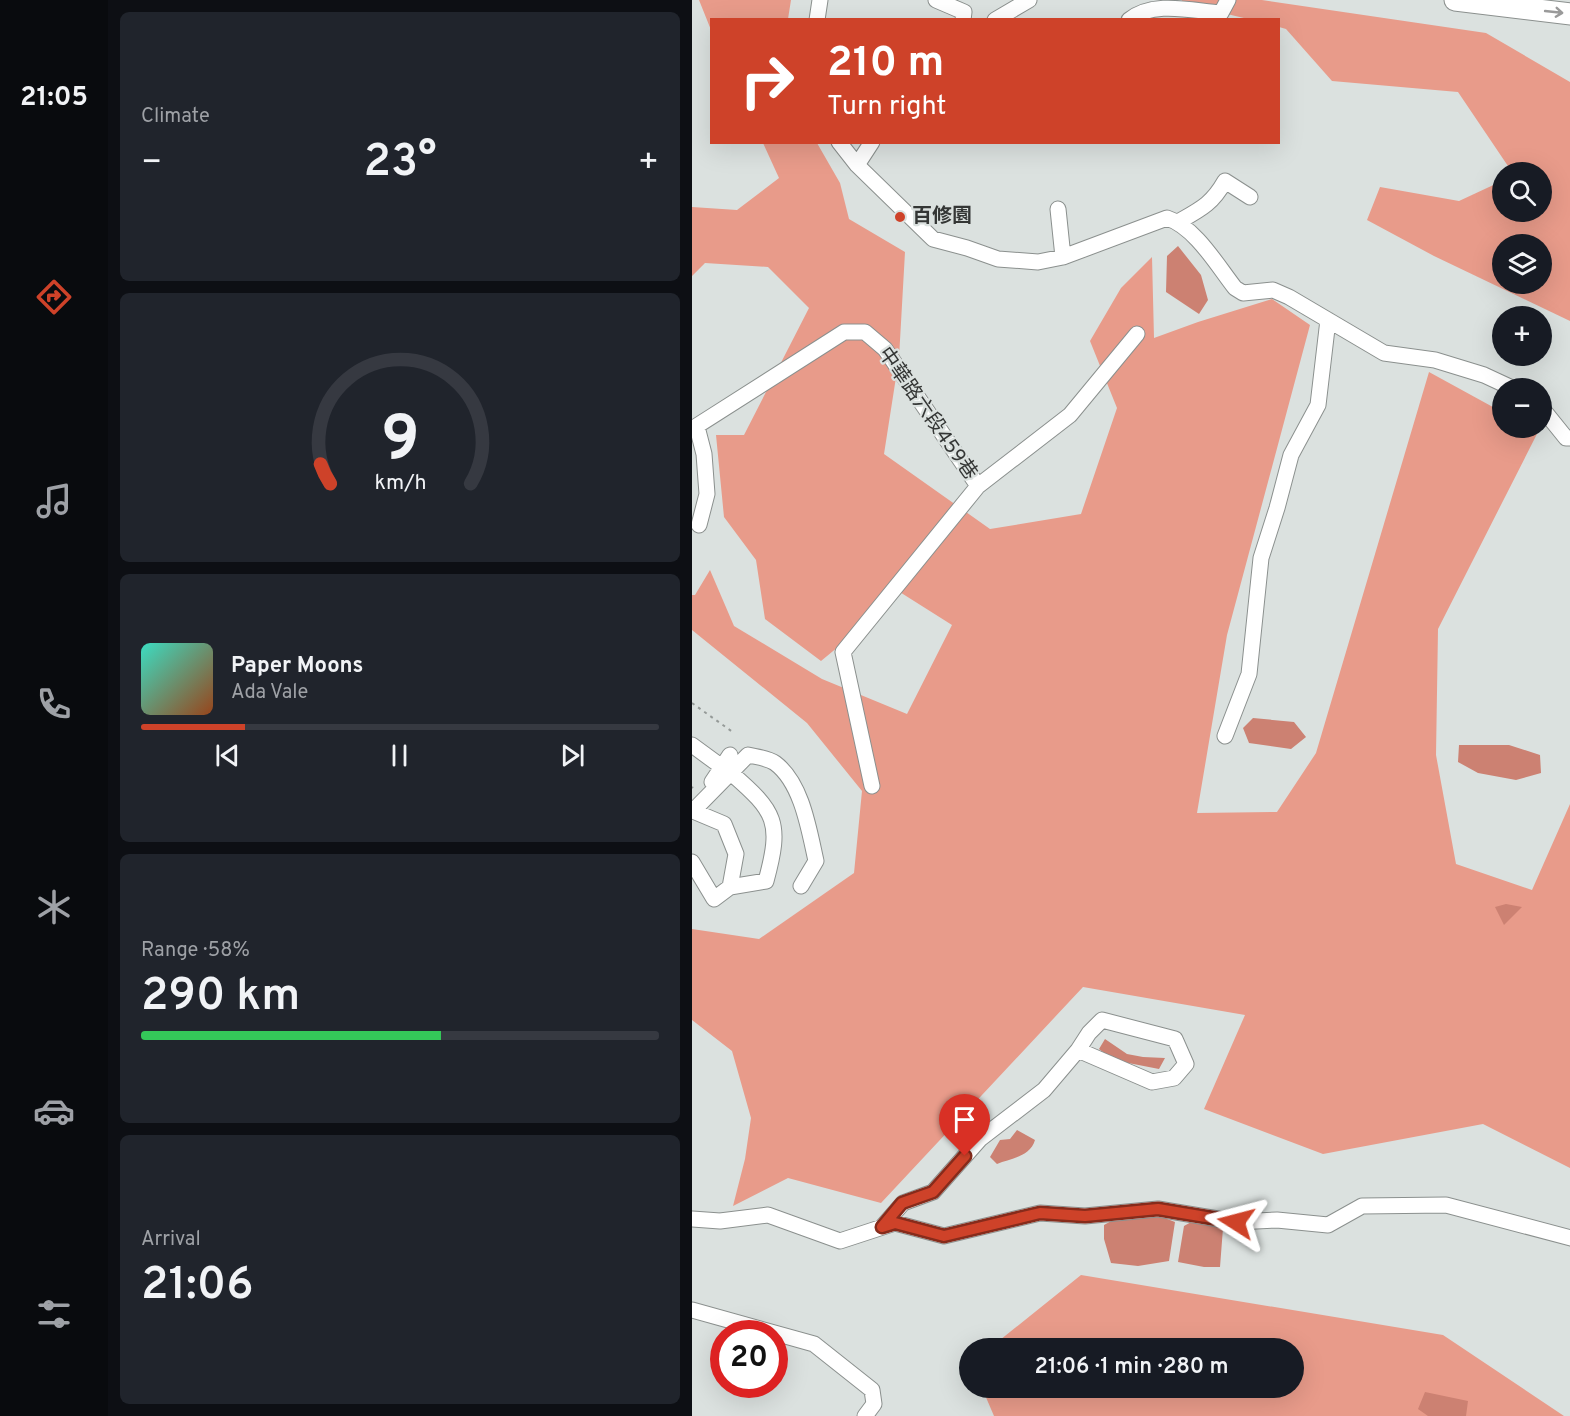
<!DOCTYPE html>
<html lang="en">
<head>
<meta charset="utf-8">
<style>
	:root { --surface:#171b24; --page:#20242c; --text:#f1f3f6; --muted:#9ea1a6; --line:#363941; --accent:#ce4229 }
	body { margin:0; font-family:Overpass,"Noto Sans TC",sans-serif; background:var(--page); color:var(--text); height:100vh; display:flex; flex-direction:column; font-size:22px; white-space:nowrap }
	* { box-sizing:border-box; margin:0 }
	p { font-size:20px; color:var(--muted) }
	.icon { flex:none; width:33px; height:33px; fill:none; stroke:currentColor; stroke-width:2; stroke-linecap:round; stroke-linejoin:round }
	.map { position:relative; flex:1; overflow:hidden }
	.sheet { display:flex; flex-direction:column; gap:12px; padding:12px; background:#0d0f14; width:584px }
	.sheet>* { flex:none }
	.guide { position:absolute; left:18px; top:18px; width:570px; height:126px; border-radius:0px; box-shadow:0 6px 24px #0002; background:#ce4229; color:#fff; overflow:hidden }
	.buttons { position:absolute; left:800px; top:162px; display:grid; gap:12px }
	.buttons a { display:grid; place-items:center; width:60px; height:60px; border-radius:50%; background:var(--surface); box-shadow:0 6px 24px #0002; font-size:30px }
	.speed { position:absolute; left:18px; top:1320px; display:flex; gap:12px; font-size:30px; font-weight:700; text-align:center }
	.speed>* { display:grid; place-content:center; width:78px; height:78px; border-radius:50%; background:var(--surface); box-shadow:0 6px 24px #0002; line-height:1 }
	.speed .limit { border:9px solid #d22; background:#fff; color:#111 }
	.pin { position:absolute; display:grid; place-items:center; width:51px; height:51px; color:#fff; margin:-62px -26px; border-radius:50% 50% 50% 0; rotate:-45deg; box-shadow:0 0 6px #0007 }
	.pin .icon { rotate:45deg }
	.me { position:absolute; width:66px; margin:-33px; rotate:279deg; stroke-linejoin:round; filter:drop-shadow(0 0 4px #0008) }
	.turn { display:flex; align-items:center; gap:21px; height:126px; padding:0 18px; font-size:27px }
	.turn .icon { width:78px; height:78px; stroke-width:2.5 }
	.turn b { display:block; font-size:42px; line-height:51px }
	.big { font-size:45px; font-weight:600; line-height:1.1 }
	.sheet .card { flex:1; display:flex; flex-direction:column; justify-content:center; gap:9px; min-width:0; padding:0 21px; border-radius:9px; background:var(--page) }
	.sheet .dial { align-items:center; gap:0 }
	.dial svg { height:156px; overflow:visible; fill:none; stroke:var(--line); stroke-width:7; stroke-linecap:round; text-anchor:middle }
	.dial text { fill:var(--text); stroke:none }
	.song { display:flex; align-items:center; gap:18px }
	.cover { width:72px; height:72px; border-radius:9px; background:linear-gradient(135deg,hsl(170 70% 55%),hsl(20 70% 35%)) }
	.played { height:6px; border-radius:3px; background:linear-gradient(90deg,var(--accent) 20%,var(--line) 20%) }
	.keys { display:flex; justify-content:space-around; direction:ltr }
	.heat { display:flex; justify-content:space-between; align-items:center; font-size:33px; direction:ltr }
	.charge { height:9px; border-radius:4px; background:linear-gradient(90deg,#34c759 58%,var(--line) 0) }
	.trip { position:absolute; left:267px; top:1338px; width:345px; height:60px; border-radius:30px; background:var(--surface); box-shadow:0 6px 24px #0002; font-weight:600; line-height:60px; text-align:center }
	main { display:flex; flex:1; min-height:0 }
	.dock { display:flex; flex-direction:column; width:108px; justify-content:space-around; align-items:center; background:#090b0e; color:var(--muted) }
	.dock .icon { width:42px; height:42px }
	.dock .on { color:var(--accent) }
	.dock b { font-size:27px; color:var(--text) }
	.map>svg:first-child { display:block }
	.forest { fill:#e89b8a; fill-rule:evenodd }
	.water { fill:#cc8172 }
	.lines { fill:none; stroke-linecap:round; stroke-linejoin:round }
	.minor-casing { stroke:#8b908e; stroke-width:17 }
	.highway-casing { stroke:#8b908e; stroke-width:23 }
	.path { stroke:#959a98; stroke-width:2; stroke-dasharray:3 4.5; stroke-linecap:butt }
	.minor { stroke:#fff; stroke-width:15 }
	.highway { stroke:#fff; stroke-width:21 }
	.oneway { stroke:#9a9a9a }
	.route-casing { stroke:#862b1b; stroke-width:15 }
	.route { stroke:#ce4229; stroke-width:10 }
	.poi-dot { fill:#ce4229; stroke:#dbe1df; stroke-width:2 }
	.labels { text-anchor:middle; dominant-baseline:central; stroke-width:4.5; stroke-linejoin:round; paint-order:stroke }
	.poi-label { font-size:20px; font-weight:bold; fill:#343635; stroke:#dbe1df; text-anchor:start }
	.street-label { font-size:20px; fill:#343635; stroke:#dbe1df }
</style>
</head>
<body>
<main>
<nav class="dock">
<b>21:05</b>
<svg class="icon on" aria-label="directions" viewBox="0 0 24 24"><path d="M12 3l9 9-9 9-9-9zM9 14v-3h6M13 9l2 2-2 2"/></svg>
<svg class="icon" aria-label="music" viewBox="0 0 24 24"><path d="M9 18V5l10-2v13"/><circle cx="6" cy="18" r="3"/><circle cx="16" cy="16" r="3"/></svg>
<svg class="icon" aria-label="phone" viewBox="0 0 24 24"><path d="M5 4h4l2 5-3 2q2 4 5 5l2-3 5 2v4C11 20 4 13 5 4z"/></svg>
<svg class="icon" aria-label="climate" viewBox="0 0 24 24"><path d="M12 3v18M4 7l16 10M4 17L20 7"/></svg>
<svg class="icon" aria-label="car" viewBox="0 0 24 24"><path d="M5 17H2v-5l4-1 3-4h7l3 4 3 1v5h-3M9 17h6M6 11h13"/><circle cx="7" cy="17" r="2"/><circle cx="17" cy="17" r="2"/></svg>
<svg class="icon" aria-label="filters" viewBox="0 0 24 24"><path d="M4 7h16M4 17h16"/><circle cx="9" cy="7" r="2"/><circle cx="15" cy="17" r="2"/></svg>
</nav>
<section class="sheet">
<div class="card"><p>Climate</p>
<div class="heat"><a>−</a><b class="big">23°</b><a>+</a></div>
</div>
<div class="card dial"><svg viewBox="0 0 100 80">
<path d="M14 69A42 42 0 1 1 86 69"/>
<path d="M14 69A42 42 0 0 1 9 59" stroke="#ce4229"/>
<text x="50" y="56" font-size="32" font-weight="700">9</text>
<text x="50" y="72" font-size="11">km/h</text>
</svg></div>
<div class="card">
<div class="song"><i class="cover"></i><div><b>Paper Moons</b><p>Ada Vale</p></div></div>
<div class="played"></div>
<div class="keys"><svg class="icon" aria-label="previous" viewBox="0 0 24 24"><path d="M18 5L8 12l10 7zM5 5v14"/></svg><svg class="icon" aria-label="pause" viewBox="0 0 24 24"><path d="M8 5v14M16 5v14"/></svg><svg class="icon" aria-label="next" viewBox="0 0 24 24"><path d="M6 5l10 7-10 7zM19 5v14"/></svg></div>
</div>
<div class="card"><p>Range · 58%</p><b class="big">290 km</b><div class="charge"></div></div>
<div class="card"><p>Arrival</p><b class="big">21:06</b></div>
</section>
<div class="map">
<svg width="879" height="1416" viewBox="0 0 879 1416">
	<rect width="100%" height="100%" fill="#dbe1df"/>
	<path class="forest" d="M7 0H99L96 19 20 20 19 30Z
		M490 0H570L794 33 878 82V321L742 256 675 220 688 187 767 201 810 181V212H849V172H820L766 92 640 81 594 29 587 27 586 20 556 19 489 3ZM810 244H849V284H810Z
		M71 143H125L148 183 157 219 213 252 207 358 192 454 298 529 389 514 425 408 398 341 429 288 460 257 462 338 506 322 580 299 618 325 535 635 505 813 585 812 624 753 737 372 810 412V428H837L846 432 746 629 744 755 764 864 840 890 878 804V1168L791 1124 631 1154 512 1109 553 1015 391 987 189 1203 96 1178 41 1206 53 1159 59 1118 40 1051 0 1020V929L67 939 162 873 170 791 115 723 0 630V595H3L18 570 42 626 130 679 215 714 260 625 203 589 175 623 129 661 73 619 64 560 32 517 24 435H52L117 308 76 267 13 263 0 276V207L45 210 87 178Z
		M389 1275 751 1335 872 1416H302L290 1388H602V1348H298Z"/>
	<path class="water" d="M486 246 509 275 516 300 507 314 474 292 475 256Z
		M561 718 602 722 614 737 599 749 557 743 551 728Z
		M767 745H817L848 755 849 773 824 780 786 773 766 762Z
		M814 904 830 907 812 925 803 907Z
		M413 1039 435 1054 451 1057 473 1058 467 1069 421 1060 407 1049Z
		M325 1130 343 1140C338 1157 319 1158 305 1164L298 1157 308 1140 318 1139Z
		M470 1217 483 1222 477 1261 446 1266 419 1263 412 1239V1225L423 1219Z
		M501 1221 531 1228 528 1267H512L486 1262 492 1226Z
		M733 1392 776 1401 774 1416H736L726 1409Z"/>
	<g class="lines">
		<g class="minor-casing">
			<path id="minor" d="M244 0 272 12 271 20
				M125 20 128 0
				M303 20 337 0
				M437 20C462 0 500 11 529 13L536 0
				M147 142 165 165 241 239 275 248 306 259 346 262 371 257 475 218C503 227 525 265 543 288L551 293 581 290 597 297 692 353 743 360 792 375 820 388
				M165 165 180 142
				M366 209 371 257
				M486 222C509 209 520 204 533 181L558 197
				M849 407 874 438H879
				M5 427 12 454 15 494 7 525
				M0 429 152 332H173L193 349 286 486
				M533 736 557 674 569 558 585 508 599 455 626 405 636 320
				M0 745 30 767
				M20 782 38 755
				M180 786 151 652 286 486 378 415 445 334
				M0 862 22 899 38 887 74 881C90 822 84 812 39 773
				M38 887 44 854 32 824 1 811 56 755C65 757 76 758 83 763 110 783 117 830 124 861L109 886
				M0 1219 28 1221 76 1215 148 1241 203 1223 252 1236 348 1213 393 1216 466 1209 544 1222 585 1220 636 1225 670 1206 754 1205 879 1238
				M190 1227 211 1203 241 1192 288 1139 352 1090 386 1050 460 1082 482 1078 494 1064 483 1039 410 1020 397 1033 386 1050
				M0 1310 122 1344 180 1390 182 1404 173 1416"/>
		</g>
		<g class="highway-casing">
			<path id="highway" d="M763 0 879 14"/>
		</g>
		<path class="path" d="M0 703 42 733
			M0 787 1 788"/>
		<use href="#minor" class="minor"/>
		<use href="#highway" class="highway"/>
	</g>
	<defs><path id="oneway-shaft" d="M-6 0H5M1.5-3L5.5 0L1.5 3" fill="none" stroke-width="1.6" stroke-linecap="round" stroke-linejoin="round" transform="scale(1.5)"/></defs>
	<use class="oneway" href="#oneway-shaft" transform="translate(862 12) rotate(6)"/>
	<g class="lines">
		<g class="route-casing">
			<path id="route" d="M273 1156 241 1192 210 1203 190 1227 203 1223 252 1236 348 1213 393 1216 466 1209 544 1222"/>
		</g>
		<use href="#route" class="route"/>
	</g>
	<circle class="poi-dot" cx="208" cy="217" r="6"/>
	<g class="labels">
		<g class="poi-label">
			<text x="220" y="217">百修園</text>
		</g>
		<g class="street-label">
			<text transform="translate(235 414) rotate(55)">中華路六段459巷</text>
		</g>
	</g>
</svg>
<div class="buttons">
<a><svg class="icon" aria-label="search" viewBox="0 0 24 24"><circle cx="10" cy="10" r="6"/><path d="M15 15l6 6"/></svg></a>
<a><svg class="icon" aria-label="layers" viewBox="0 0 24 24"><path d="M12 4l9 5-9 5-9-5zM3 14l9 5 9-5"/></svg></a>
<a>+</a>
<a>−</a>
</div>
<div class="speed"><div class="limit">20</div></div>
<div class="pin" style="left:273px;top:1156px;background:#d93025"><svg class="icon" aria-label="arrive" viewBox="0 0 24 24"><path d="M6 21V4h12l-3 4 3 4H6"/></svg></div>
<svg class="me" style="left:544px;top:1222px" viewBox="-20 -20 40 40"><path d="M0-17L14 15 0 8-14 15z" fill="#ce4229" stroke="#fff" stroke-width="4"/></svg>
<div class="trip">21:06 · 1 min · 280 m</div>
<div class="guide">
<div class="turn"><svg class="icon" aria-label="right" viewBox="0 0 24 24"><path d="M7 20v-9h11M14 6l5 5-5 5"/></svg><div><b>210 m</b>Turn right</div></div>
</div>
</div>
</main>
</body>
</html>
